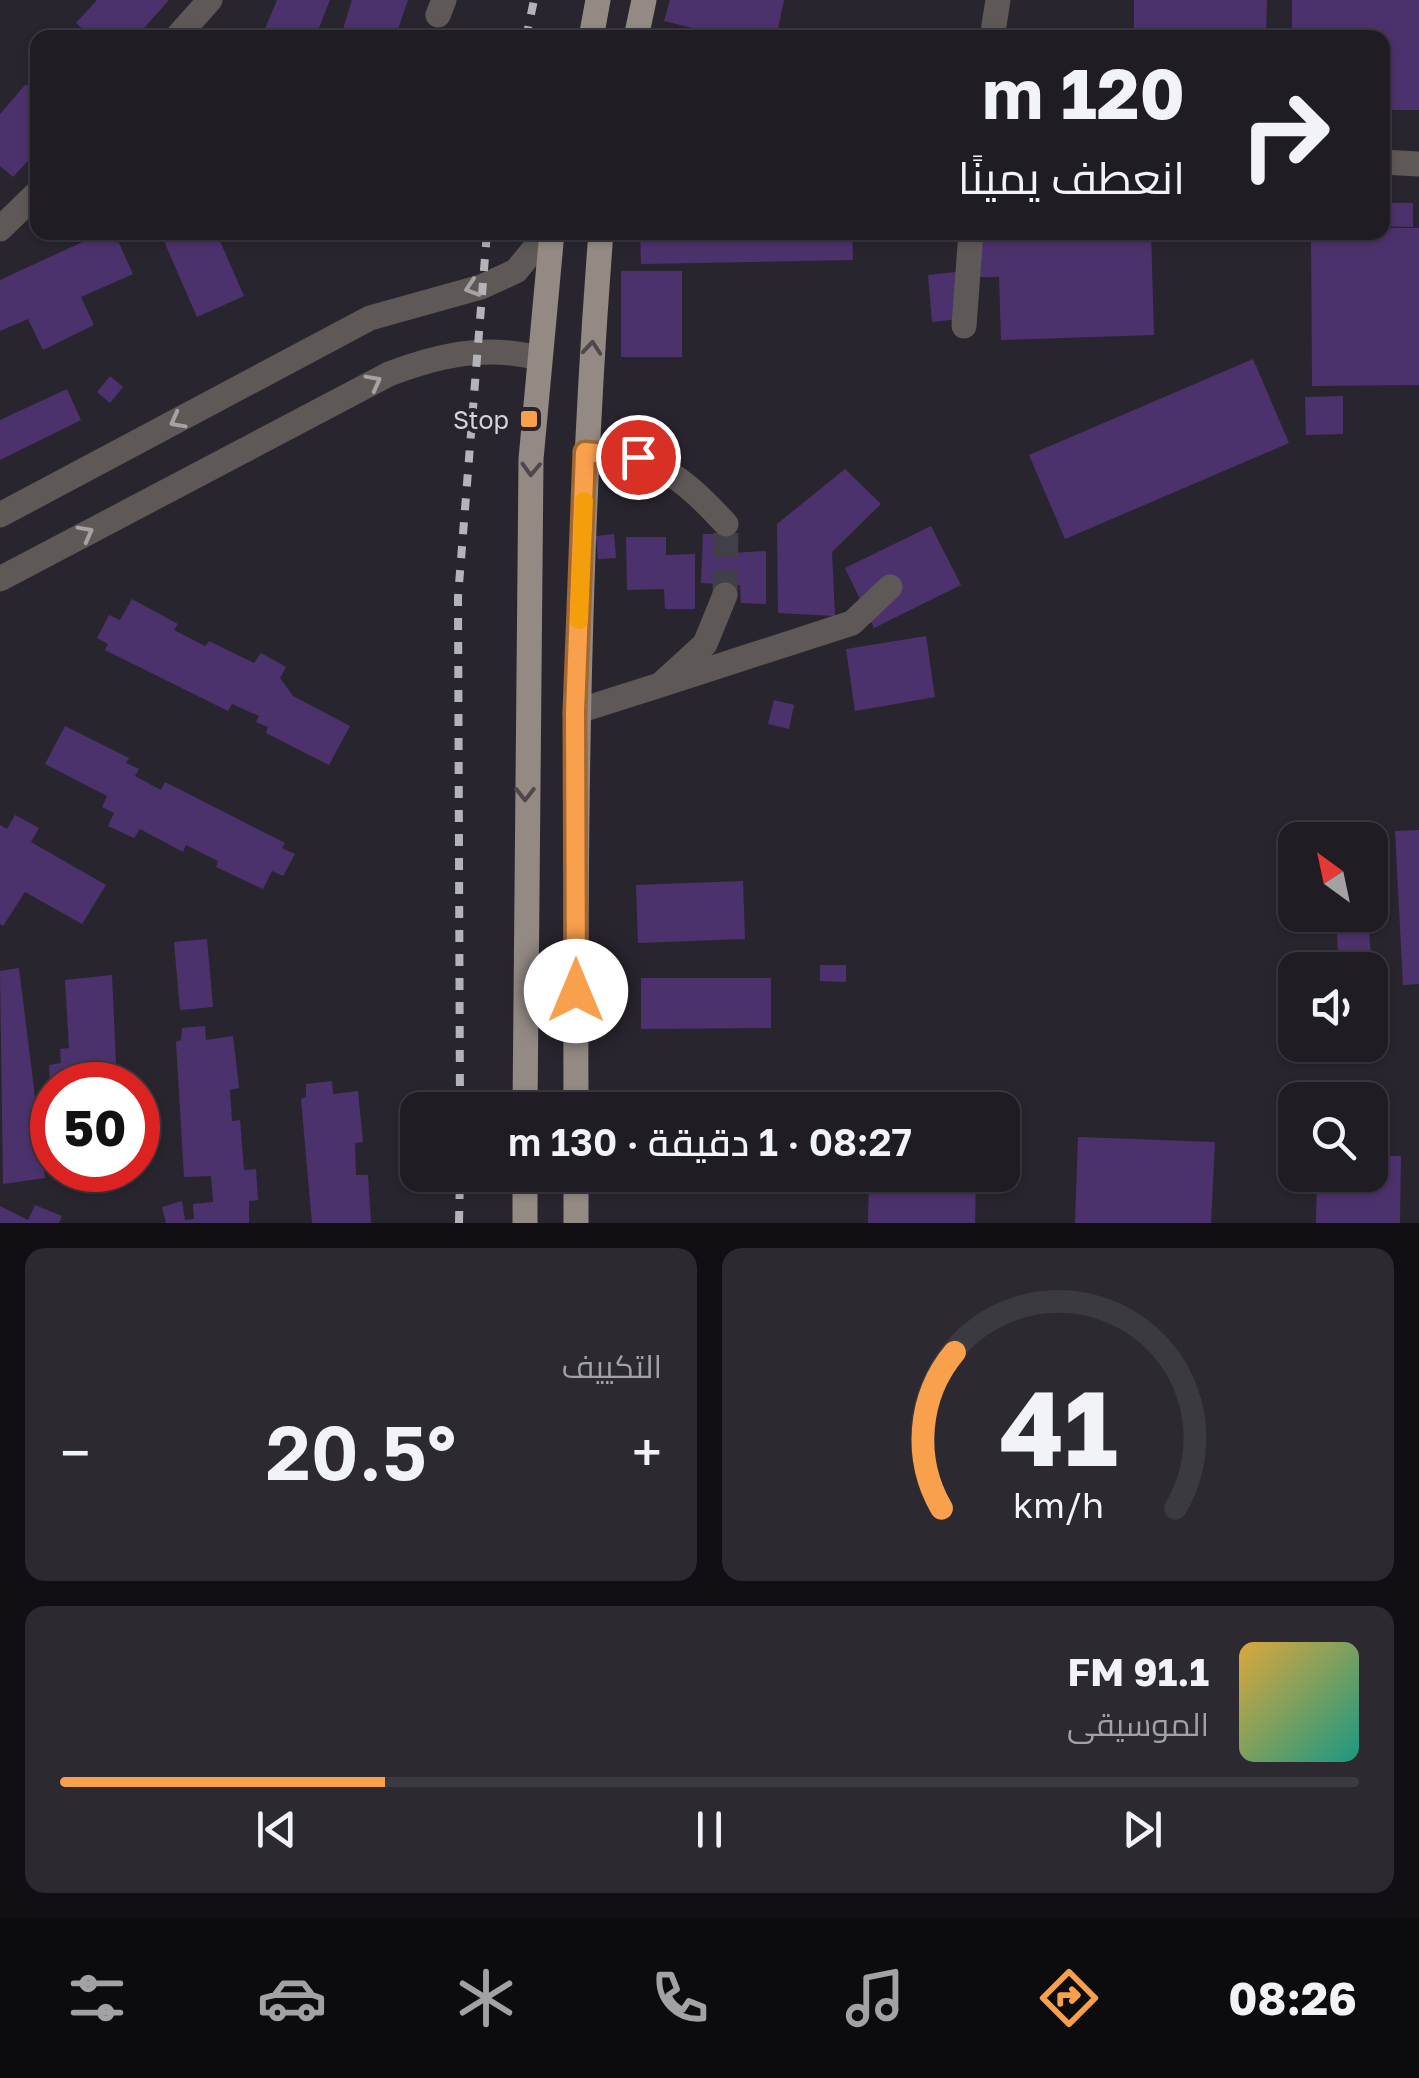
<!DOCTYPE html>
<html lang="ar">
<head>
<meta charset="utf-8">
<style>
	:root { --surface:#1f1c23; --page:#2c2930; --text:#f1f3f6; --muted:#a1a1a6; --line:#3c3a41; --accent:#f9a04d }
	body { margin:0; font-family:"Golos Text",Cairo,sans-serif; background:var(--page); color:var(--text); direction:rtl; height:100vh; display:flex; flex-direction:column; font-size:38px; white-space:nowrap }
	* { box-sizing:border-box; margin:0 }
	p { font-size:32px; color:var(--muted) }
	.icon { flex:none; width:55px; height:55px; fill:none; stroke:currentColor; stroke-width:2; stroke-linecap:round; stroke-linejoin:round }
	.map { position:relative; height:1223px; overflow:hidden; direction:ltr }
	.panel { display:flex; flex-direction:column; gap:25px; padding:25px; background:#110f13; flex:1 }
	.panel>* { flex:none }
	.top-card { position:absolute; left:30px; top:30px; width:1360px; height:210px; border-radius:20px; box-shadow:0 2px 8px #0004,0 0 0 2px var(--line); direction:rtl; background:#1f1c23; color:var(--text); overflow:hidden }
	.needle { width:65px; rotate:327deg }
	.fabs { position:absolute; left:1278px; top:822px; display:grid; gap:20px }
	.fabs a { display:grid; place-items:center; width:110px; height:110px; border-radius:20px; background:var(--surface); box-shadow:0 2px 8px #0004,0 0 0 2px var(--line); font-size:50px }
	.speed { position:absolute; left:30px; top:1062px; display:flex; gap:20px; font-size:50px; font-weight:700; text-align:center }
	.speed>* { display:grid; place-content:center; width:130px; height:130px; border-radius:50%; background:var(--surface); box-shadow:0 2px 8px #0004,0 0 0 2px var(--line); line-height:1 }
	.speed .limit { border:15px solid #d22; background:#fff; color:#111 }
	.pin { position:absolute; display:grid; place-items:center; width:85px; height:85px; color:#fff; margin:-42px; border:5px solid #fff; border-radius:50%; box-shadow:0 2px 10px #0007 }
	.me { position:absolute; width:110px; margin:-55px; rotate:0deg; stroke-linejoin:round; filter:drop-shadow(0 0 8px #0008) }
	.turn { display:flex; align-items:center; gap:35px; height:210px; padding:0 40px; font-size:45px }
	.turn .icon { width:130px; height:130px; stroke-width:2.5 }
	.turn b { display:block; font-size:70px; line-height:85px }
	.big { font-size:75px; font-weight:600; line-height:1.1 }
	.panel .card { flex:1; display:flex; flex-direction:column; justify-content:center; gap:15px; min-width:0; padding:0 35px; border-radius:20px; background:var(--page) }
	.panel .dial { align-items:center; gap:0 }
	.dial svg { height:260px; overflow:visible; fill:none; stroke:var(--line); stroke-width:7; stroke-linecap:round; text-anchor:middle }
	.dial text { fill:var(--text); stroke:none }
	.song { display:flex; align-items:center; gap:30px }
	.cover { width:120px; height:120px; border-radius:15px; background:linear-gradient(135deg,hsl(40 70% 55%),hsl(170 70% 35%)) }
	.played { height:10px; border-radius:5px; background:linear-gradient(90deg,var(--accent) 25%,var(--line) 25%) }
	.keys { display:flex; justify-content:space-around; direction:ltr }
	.heat { display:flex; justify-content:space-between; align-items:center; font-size:55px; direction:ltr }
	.panel .tiles { flex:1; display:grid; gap:25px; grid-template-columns:1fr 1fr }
	.card:last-child { grid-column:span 2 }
	.trip { position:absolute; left:400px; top:1092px; width:620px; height:100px; border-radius:20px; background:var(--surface); box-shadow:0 2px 8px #0004,0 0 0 2px var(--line); font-weight:600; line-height:100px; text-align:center; direction:rtl }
	.dock { display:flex; height:160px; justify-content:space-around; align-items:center; background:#0c0b0e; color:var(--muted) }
	.dock .icon { width:70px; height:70px }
	.dock .selected { color:var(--accent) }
	.dock b { font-size:45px; color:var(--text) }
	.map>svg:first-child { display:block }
	.building { fill:#4c326c }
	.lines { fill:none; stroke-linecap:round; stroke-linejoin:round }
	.minor-tunnel { stroke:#433f49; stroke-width:25; stroke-dasharray:25 12; stroke-linecap:butt }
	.minor { stroke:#5e5956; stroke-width:25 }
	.major { stroke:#948a84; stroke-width:25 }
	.rail { stroke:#b5b3ba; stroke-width:8; stroke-dasharray:12 12; stroke-linecap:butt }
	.oneway { stroke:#a6a3a5 }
	.oneway2 { stroke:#4e484d }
	.route-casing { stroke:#a26832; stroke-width:25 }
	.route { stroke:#f9a04d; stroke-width:18 }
	.slow { stroke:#f59e0b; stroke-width:18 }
	.poi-dot { fill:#f9a04d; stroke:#29252f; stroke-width:4 }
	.labels { text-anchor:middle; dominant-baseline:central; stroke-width:8; stroke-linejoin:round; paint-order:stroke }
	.poi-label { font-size:25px; fill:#d6d4da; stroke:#29252f; text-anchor:end }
</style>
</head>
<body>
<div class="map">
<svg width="1419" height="1223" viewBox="0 0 1419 1223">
	<rect width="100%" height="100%" fill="#29252f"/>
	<path class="building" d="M97 0H169L135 38H79L85 31 76 23Z
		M277 0H330L315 38H288L265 29Z
		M352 0H408L395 38H373L343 29Z
		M670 0H784L776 38H733L664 21Z
		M1134 0H1267L1266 38H1134Z
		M1292 0H1419V110H1382V38H1292Z
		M26 84 33 90 38 85V150L13 177 0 166V114Z
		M1382 203H1413V227L1382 226Z
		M1382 228H1419V385L1312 386 1311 232H1382Z
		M104 232H114L133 274 81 297 94 325 43 350 28 319 0 331V280Z
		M160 232H216L244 296 197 317Z
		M640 232H852L853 260 641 264Z
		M1003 232H1151L1154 335 1001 340 999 277H974L973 240 1003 239Z
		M621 271H682V357H621Z
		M956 272 960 319 932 322 928 275Z
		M1253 359 1289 443 1065 539 1029 455Z
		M110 376 123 387 110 403 97 392Z
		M67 389 81 420 0 460V420Z
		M1343 396V434L1306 435 1305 397Z
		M845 469 881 504 832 552 835 616 778 613 777 524Z
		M931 526 961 585 874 628 845 568Z
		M614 534 616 558 598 559 596 536Z
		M703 534H732V553L766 551V604L741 603 740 585 701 583Z
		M626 537H666V555L695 554V609H665L664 589 627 590Z
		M132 599 178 624 174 630 205 646 209 641 254 663 261 653 286 667 280 678 293 696 350 726 329 765 266 733 268 727 256 722 259 716 232 704 228 711 105 650 108 644 97 638 109 615 120 620Z
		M926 636 935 697 855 711 846 649Z
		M774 700 794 705 789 729 768 724Z
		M65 726 129 758 126 763 139 769 135 776 161 790 165 782 285 843 282 848 295 854 283 876 272 871 263 889 216 867 218 861 186 845 183 852 140 829 134 838 108 826 114 813 102 807 107 796 45 764Z
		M15 815 39 828 31 842 106 885 82 924 25 892 3 926 0 924V825L7 829Z
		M1419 830V984L1403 985 1395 831Z
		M743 881 745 939 638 943 636 885Z
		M1368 918 1372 970H1339L1336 920Z
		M207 939 213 1007 180 1010 174 942Z
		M820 965H846V982L820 981Z
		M19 968 45 1178 3 1184 0 971Z
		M112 975 117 1085H50L49 1065 61 1063 60 1049 69 1048 65 980Z
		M641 978H771V1028L641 1029Z
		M205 1026 206 1040 233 1036 239 1088 230 1090 232 1121 240 1120 244 1170 256 1169 258 1200 249 1201V1223H166L162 1207 182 1201 185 1220 194 1219 193 1204 213 1202 211 1176 184 1177 176 1042 181 1040 182 1028Z
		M332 1081 333 1094 358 1091 363 1142 355 1143 356 1175H368L371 1223H312L301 1099 306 1097V1084Z
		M1078 1137 1215 1142 1211 1223H1075Z
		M1370 1156H1401L1400 1223H1316L1317 1175H1370Z
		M77 1170H123V1176L78 1181Z
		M869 1175H976L975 1223H868Z
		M35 1205 62 1216 59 1223H0V1206L28 1220Z"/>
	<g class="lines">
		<path class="minor-tunnel" d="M725 595 726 524"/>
		<path class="minor" d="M438 15 444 0
			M176 38 210 0
			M992 38 998 0
			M1382 162 1419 164
			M0 229 38 192
			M964 326 971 232
			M585 452C658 458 677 472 726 524
			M0 515 370 318 481 287 516 271 548 232
			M0 579 389 374C442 354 485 345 540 358
			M660 685 852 623 890 587
			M575 712 660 685 705 644 725 595"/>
		<path class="major" d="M591 38 598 0
			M636 38 644 0
			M525 1110 531 459 552 232
			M576 1110C575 817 578 525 601 232
			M576 1175V1223
			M525 1223V1175"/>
		<path class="rail" d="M526 38 534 0
			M460 1110 458 597 487 232
			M459 1223 460 1175"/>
	</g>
	<defs><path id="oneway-chevron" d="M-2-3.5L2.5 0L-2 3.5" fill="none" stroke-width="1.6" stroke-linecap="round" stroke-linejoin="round" transform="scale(2.5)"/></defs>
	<g class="oneway">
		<use href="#oneway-chevron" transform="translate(472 288) rotate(162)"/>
		<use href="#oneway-chevron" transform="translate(374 382) rotate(-28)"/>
		<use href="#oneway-chevron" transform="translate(177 421) rotate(152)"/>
		<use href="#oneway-chevron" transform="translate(86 533) rotate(-28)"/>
	</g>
	<g class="oneway2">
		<use href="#oneway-chevron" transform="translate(592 348) rotate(-85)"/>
		<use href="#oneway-chevron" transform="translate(531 469) rotate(92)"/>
		<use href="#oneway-chevron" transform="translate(525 794) rotate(90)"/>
	</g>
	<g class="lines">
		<g class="route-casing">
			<path id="route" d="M576 991 575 712 585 452 638 457"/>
		</g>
		<use href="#route" class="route"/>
		<path class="slow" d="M579 620 584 501"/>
	</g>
	<rect class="poi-dot" x="519" y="409" width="20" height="20" rx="5"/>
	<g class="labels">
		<g class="poi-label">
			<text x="509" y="419">Stop</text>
		</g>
	</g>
</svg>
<div class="fabs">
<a><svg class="needle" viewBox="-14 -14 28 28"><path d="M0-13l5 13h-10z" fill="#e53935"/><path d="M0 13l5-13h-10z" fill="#a1a1a6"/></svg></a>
<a><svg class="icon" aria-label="sound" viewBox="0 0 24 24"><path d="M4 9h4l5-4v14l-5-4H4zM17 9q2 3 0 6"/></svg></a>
<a><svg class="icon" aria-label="search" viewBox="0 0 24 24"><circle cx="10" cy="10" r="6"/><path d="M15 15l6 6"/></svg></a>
</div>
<div class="speed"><div class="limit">50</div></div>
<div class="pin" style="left:638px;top:457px;background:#d93025"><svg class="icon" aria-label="arrive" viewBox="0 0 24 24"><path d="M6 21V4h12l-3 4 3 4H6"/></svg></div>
<svg class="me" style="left:576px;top:991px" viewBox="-20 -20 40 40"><circle r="19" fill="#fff"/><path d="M0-13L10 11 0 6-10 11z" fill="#f9a04d"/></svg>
<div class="trip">08:27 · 1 دقيقة · 130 m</div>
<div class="top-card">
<div class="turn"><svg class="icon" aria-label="right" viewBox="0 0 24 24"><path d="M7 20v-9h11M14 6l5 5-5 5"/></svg><div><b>120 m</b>انعطف يمينًا</div></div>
</div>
</div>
<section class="panel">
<div class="tiles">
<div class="card dial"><svg viewBox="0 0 100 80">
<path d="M14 69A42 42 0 1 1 86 69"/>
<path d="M14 69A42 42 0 0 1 18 21" stroke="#f9a04d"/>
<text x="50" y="56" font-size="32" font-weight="700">41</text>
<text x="50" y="72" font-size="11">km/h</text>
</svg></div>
<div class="card"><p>التكييف</p>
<div class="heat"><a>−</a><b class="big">20.5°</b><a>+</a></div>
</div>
<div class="card">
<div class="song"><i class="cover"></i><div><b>91.1 FM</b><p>الموسيقى</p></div></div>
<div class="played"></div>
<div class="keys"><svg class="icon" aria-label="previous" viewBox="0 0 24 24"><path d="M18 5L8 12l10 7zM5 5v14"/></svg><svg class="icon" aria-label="pause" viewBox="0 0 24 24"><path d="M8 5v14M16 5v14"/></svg><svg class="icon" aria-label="next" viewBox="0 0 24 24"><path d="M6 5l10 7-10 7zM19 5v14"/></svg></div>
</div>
</div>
</section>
<nav class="dock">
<b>08:26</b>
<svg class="icon selected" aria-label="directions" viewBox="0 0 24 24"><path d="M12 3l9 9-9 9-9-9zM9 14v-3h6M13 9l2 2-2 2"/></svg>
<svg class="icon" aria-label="music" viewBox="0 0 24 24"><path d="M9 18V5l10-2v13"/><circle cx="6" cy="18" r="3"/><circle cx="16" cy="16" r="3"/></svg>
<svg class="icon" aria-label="phone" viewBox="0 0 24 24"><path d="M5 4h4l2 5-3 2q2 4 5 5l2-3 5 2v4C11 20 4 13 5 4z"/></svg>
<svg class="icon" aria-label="climate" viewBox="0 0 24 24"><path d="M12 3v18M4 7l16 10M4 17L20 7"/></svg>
<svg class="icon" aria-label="car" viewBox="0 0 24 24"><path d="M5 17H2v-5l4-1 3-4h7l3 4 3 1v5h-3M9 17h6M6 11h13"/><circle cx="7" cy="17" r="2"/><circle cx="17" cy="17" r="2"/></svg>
<svg class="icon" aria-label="filters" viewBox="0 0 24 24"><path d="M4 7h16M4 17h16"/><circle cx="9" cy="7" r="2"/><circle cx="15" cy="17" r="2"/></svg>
</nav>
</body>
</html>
